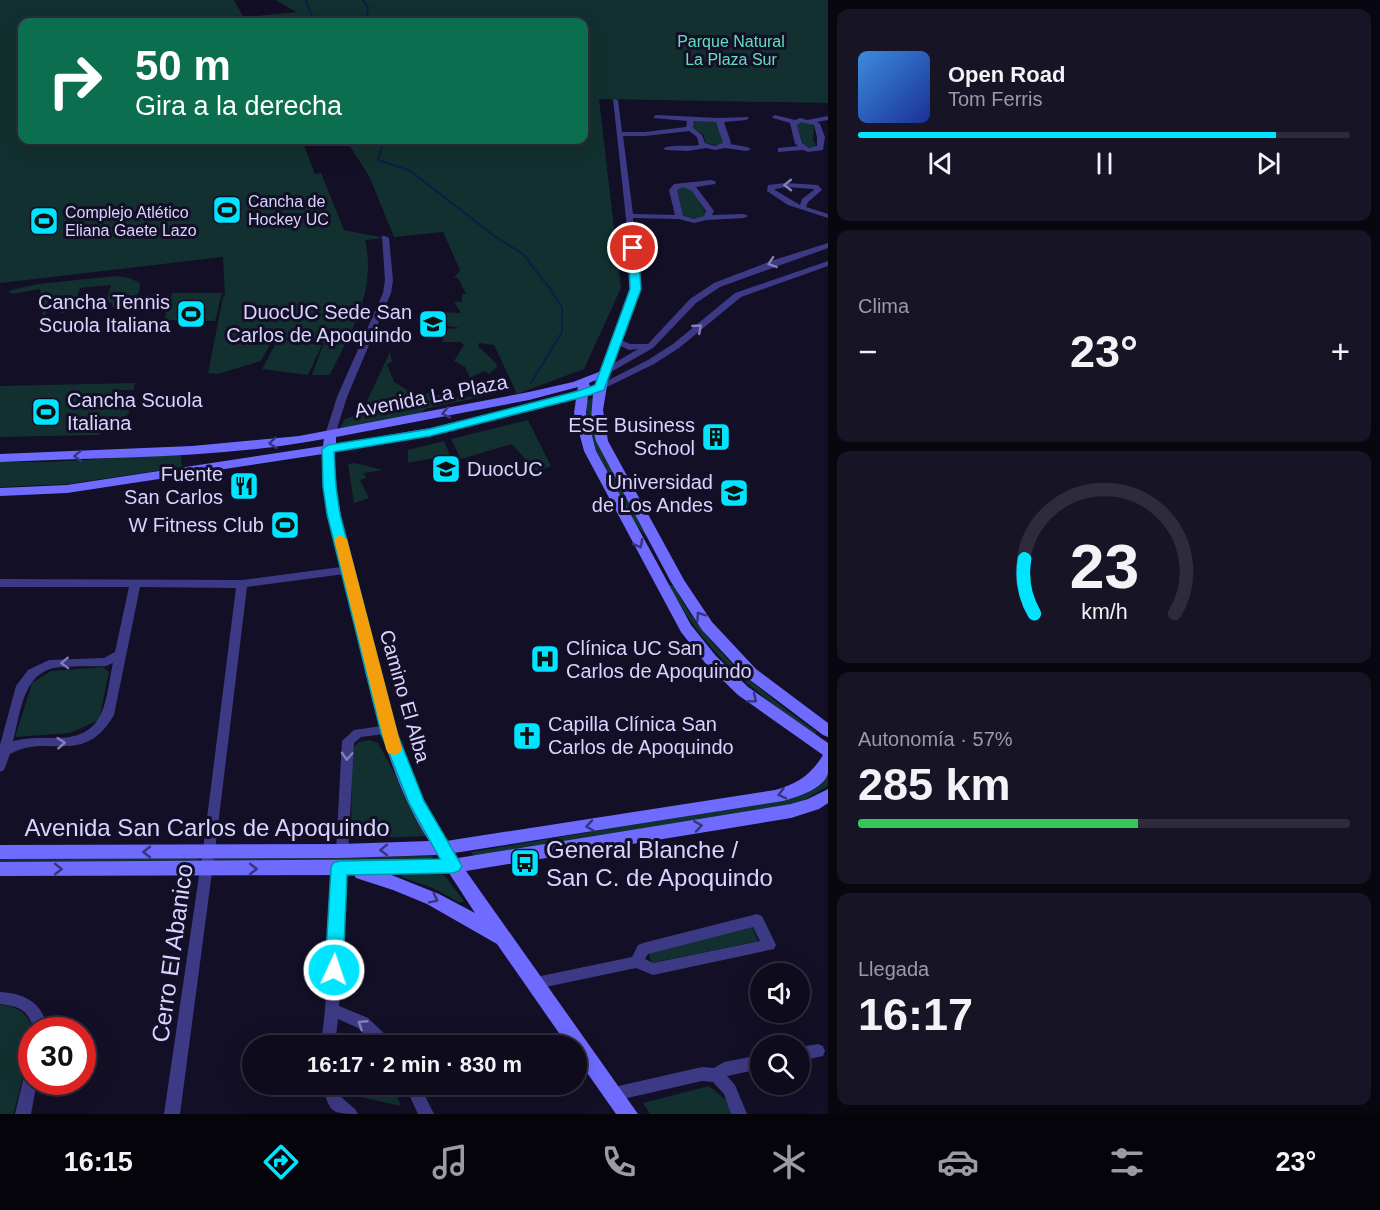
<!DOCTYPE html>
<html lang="es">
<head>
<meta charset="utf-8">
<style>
	:root { --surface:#0e0b1c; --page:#171425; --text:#f1f3f6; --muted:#9b9ba3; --line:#2e2b3b; --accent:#00e5ff }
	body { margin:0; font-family:Arial,sans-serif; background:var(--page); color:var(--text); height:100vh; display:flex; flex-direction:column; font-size:22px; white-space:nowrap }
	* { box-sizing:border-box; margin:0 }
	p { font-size:20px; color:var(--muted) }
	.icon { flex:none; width:33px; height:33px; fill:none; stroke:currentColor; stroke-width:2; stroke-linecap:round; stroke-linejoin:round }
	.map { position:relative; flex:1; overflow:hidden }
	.sheet { display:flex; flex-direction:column; gap:9px; padding:9px; background:#08060f; width:552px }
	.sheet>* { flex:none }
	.banner { position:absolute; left:18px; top:18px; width:570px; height:126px; border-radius:12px; box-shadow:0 6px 24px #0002,0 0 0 2px var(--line); background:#0b6e4f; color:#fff; overflow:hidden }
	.fabs { position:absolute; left:750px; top:963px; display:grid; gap:12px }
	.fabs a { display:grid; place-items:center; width:60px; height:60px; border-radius:50%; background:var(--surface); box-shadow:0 6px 24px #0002,0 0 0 2px var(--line); font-size:30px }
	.speed { position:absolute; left:18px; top:1017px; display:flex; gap:12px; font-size:30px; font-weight:700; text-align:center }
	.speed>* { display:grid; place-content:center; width:78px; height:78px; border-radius:50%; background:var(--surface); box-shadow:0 6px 24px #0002,0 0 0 2px var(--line); line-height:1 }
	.speed .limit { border:9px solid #d22; background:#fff; color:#111 }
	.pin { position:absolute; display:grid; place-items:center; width:51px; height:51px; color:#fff; margin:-26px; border:3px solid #fff; border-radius:50%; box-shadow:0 2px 6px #0007 }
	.me { position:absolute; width:66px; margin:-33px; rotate:3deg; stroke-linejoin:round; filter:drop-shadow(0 0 4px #0008) }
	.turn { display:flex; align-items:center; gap:21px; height:126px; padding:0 18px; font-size:27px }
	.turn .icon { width:78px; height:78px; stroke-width:2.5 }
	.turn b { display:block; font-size:42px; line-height:51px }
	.big { font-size:45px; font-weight:800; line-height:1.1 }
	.sheet .card { flex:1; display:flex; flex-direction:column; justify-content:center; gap:9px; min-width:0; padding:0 21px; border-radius:12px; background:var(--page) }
	.sheet .dial { align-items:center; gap:0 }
	.dial svg { height:156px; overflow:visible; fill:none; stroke:var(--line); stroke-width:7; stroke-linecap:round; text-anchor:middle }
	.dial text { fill:var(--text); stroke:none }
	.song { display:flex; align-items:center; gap:18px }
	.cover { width:72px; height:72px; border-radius:9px; background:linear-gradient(135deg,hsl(210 70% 55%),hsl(230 70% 35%)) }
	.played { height:6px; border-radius:3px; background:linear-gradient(90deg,var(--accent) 85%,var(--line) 85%) }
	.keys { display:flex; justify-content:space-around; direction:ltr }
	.heat { display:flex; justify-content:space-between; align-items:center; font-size:33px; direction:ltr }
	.charge { height:9px; border-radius:4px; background:linear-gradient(90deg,#34c759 57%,var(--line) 0) }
	.trip { position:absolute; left:242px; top:1035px; width:345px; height:60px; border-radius:30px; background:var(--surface); box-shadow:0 6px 24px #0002,0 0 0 2px var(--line); font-weight:800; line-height:60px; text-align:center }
	.tab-bar { display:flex; height:96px; justify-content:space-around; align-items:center; background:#06040b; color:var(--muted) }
	.tab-bar .icon { width:42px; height:42px }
	.tab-bar .active { color:var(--accent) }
	.tab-bar b { font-size:27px; color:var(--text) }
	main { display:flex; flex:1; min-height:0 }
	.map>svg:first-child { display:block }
	.green { fill:#12302f }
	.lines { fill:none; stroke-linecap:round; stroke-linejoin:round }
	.stream { stroke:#0a1f44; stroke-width:2 }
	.street { fill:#3d3a85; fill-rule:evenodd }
	.secondary { fill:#6f6bff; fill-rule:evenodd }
	.oneway { stroke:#837fbc }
	.oneway2 { stroke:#38347d }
	.route { fill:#00e5ff; stroke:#0095a6; stroke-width:1.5 }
	.slow { fill:#f59e0b }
	.labels { text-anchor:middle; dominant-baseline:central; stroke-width:6; stroke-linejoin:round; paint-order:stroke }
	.far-park-label { font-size:16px; fill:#5fe0c0; stroke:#130f26 }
	.far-poi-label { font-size:16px; fill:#d9d4ff; stroke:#130f26; text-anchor:start }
	.poi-label { font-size:20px; fill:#d9d4ff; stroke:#130f26; text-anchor:end }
	.street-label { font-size:20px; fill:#d9d4ff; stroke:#130f26 }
	.near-street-label { font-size:24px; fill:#d9d4ff; stroke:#130f26 }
	.near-poi-label { font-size:24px; fill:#d9d4ff; stroke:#130f26; text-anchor:start }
</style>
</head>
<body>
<main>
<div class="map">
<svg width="828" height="1114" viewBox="0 0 828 1114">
	<rect width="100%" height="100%" fill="#130f26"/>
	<path class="green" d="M0 0H234L246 22H22V140H302L315 174 321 173 344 230 385 238 365 240C377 291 351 331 330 375H312L324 343 274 337 261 361 218 374 208 373 223 297 225 296 223 257 0 283Z
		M275 0H828V103L599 99 621 288 584 369 517 394 494 345 479 343 478 346 496 363 497 367 489 374 484 371 470 378 465 367 454 361 464 345 461 342H442L445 329 460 328 442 325 439 312 461 313 454 302H462V294H466L458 278H454L460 270 443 232 394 237 369 176 346 140H584V22H261L257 16 296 12Z
		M696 120 715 121 721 125 725 141 720 146 706 143 703 134 693 129V124Z
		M802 121 810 122 814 127 813 140 817 148H810L803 144 796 123Z
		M688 186 693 189 706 214 702 218 688 219 683 216 676 190 679 187Z
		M116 276 129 278 140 283 139 293 127 300 118 301 117 307 113 308 111 302H106L111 285 80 288 75 304 72 305 71 310 61 314 62 307 49 308 43 318 40 289 12 294 8 291 38 284Z
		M172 293H222L215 321 164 320Z
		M278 339 322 345 308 375 262 369Z
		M390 352 392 362 387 364 394 382 412 393 423 395 428 393 447 397H469L496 388 498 390 494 394 425 409 419 416 338 431 345 419 361 414Z
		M135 383 134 390H118L129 399V413L118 424 97 435 0 437V386Z
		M593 398 591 413 596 438 668 575 646 536 635 524C615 486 584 444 587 400Z
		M528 420 551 466 536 471 531 461H527L512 444 461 459 451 439Z
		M444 441 450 455 408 463V450Z
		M181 454 182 467 68 484 0 487V462H49Z
		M355 463 383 470 364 473 366 478 360 480 369 498 354 503 348 464Z
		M670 585 674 586C707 650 760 691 817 732L815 736C750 688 710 658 669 587Z
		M103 667 109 672 99 720 70 733 15 737 32 683 51 671Z
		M370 740 378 743 429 836 351 839 352 748 359 742Z
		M828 773V786L799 803 475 858 471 852 794 798 809 791Z
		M430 856H433L431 860 214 861V858Z
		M0 857 198 858 200 861 0 863Z
		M438 872 445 876 464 901 460 903 433 888 401 877 404 874Z
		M752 927 758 941 652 963 647 949Z
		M0 1005C14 1005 28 1012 32 1028 33 1034 17 1106 13 1114H0Z
		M337 1085H392L401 1106 337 1092Z
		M709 1086 726 1100 731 1114H650L643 1103Z"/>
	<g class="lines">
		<path class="stream" d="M306 0 314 22
			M363 0 368 7 366 22
			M379 140 383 144 378 160 409 170 493 235 524 255 550 289 562 307V332L531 383"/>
		<path class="street" d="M613 99 618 100 622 132H645L686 127 687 121 654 118V116L656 115 718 118 748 117 749 118 746 120 724 122 731 143 730 144 747 147 751 149 747 151 725 148 715 150 706 148 688 151 665 150 664 148C673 144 688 147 699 145L697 137 689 131 645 136H623L633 214 675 215 669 190 674 184 712 180 716 182 715 184 696 187 714 211 712 215 744 214 748 216 744 218 707 220 694 223 679 219 633 218 639 264V289L621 340 630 344H648L690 299 714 283 774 260 828 243V248L720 287 696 303 653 348 604 376 600 373 631 289V264ZM694 121 716 122 723 143 715 146 705 143 702 135 693 128ZM683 187 692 191 706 211 704 216 694 219 683 216 677 190ZM619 345 629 350 638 349 611 365Z
			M775 115 795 120 800 118 807 120 828 116V120L817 122 820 124 825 137 823 150 808 152 803 150 778 152V148L798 146 795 144 790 123 773 118 772 117ZM801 122 814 125 817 137V146L809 148 802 143 797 125Z
			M786 183 818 185 822 190 808 202 806 207 828 214V218L788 205 767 191 768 185ZM786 187 813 189 814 190 802 199 800 205 775 190V189Z
			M382 236H385L389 238 393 280 391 293 347 397 335 435 330 438 327 437 325 435 337 397 383 293 385 280Z
			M828 261V266L741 297 679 348 654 364 603 389 600 390 595 387 648 360 673 344 735 293Z
			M348 566 353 570 352 573 247 587 216 842 180 1114H164L204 842 236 588 140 587 114 715C83 768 48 732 10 754L4 770 0 772V745L16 686 28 670 49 660 104 658 115 652 129 587H0V579L242 580ZM113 663C105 700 107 736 60 738 44 738 29 737 13 741 20 716 22 678 50 669 62 665 92 667 106 666Z
			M388 725 392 727 394 730 392 733 361 737 354 743 348 851 347 855 342 856 337 855 336 851 342 741 354 730Z
			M339 862 344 864 346 868 339 1006 368 1018 392 1041 394 1046H376L358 1028 338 1019 335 1046H321L325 1010 332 868 334 864Z
			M757 914 762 916 776 945 774 949 653 975 636 968 536 989 531 988 529 983 531 978 536 977 632 957 638 945 643 943ZM753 927 760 941 653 963 645 959 648 954Z
			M0 992C25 993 45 1004 47 1030H33C30 1011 19 1006 0 1004Z
			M818 1044 823 1046 825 1051 823 1056 800 1061V1047Z
			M760 1055V1069L727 1076 735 1085 747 1114H731L724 1094 713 1082 702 1081 614 1101 609 1099 607 1094 609 1089 614 1087 702 1067 714 1068 724 1062Z
			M32 1065V1082H37L31 1114H15L25 1072 27 1067Z
			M321 1084H336L341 1097 355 1109 358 1114C328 1114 331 1111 321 1084Z
			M404 1084H419L434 1114H418Z"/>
		<path class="secondary" d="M604 370 610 373 604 377 608 380 603 410 608 441 684 580 712 622 756 669 828 723V737L823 735 746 677 702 630 671 582 596 441 591 418 593 394 588 396 586 413 596 451 691 625 716 656 748 687 828 743C828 752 828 764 828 773 824 789 797 797 783 801L454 853 458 858 791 804 808 799 828 789V803L819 809 791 818 466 871 638 1114H616L576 1057V1046H568L497 944 427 904 393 890 356 878 354 875 0 876V862L440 859 438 855 342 858 0 859V845L342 844 429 841C383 769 368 680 348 598 337 551 320 502 323 454L67 493 0 496V488L67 485 323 446 324 439C218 459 107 457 0 462V454L192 446 299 436 529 392 573 382ZM596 380 595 385 590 387 589 383ZM578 387 577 392 430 428 336 444V437L529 400ZM576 399 574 413 584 451 681 632 706 664 738 695 823 755C811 775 797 784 775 790L446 841C399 769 383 682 362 600 350 551 333 502 335 452L430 436ZM449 873 475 913 439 894 389 874Z"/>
	</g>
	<defs><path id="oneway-chevron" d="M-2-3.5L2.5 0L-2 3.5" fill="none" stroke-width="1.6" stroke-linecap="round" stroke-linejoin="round" transform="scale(1.5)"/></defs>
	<g class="oneway">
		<use href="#oneway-chevron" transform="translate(788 185) rotate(179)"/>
		<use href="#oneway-chevron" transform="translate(772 263) rotate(161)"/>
		<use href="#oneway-chevron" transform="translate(698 328) rotate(-41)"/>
		<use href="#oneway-chevron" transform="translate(65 663) rotate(178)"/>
		<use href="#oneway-chevron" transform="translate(61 743) rotate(-4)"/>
		<use href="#oneway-chevron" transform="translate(347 756) rotate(93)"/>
		<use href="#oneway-chevron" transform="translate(362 1024) rotate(-147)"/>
	</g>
	<g class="oneway2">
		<use href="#oneway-chevron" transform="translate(446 413) rotate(169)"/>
		<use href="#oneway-chevron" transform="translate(273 443) rotate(175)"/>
		<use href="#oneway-chevron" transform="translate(78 456) rotate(178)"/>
		<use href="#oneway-chevron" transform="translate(639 544) rotate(62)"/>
		<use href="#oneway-chevron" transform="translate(700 616) rotate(-125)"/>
		<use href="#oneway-chevron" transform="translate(753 699) rotate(39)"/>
		<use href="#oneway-chevron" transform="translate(782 794) rotate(166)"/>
		<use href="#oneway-chevron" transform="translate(590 826) rotate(171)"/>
		<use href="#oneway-chevron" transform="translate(698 826) rotate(-9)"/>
		<use href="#oneway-chevron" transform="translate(384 850) rotate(179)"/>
		<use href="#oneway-chevron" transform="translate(147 852) rotate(180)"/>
		<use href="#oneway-chevron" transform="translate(58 869)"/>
		<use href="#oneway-chevron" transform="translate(253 869)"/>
		<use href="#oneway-chevron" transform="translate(434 899) rotate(26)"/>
	</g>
	<path class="route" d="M633 245 638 248 641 289 604 390 587 396 430 436 334 452 336 487 340 514 397 733 424 801 462 866 459 871 453 873 347 875 343 970 340 976 334 978 328 976 325 970 331 868 333 863 339 861 440 859 409 803 381 733 327 514 323 487 322 449 328 445 430 429 578 391 595 385 630 289 628 248Z"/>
	<path class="slow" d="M340 535 347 539 402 749 400 753 394 755 388 753 386 749 334 539Z"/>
	<defs>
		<g id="stadium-square" transform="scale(1.5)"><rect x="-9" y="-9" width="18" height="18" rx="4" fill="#00e5ff" stroke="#130f26"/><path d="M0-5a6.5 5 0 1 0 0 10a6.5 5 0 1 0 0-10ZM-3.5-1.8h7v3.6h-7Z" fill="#111"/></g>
		<g id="university-square" transform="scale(1.5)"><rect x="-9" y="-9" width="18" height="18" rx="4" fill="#00e5ff" stroke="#130f26"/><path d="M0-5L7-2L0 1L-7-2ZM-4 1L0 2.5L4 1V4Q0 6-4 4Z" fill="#111"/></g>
		<g id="building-square" transform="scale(1.5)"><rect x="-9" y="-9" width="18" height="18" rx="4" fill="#00e5ff" stroke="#130f26"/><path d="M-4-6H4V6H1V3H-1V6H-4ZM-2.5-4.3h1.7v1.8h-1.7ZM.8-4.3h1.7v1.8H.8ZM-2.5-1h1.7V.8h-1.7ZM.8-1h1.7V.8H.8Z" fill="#111"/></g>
		<g id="restaurant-square" transform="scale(1.5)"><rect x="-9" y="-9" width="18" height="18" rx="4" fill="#00e5ff" stroke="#130f26"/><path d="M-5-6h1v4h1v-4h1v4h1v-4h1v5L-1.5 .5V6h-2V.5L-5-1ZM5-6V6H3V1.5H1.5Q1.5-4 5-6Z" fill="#111"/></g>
		<g id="hospital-square" transform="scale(1.5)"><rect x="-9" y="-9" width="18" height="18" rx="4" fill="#00e5ff" stroke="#130f26"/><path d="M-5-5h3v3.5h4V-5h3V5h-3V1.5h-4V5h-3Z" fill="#111"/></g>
		<g id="church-square" transform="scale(1.5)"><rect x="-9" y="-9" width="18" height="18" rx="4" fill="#00e5ff" stroke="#130f26"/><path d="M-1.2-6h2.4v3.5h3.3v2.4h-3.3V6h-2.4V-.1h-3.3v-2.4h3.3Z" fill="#111"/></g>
		<g id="bus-square" transform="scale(1.5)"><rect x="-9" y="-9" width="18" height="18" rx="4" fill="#00e5ff" stroke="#130f26"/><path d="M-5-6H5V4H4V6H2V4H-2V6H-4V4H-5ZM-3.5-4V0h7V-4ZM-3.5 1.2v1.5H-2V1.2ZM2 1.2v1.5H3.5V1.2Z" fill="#111"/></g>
	</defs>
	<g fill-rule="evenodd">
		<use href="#stadium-square" x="227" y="210"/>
		<use href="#stadium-square" x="44" y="221"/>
		<use href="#stadium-square" x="191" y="314"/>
		<use href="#university-square" x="433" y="324"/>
		<use href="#stadium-square" x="46" y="412"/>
		<use href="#building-square" x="716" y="437"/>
		<use href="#university-square" x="446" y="469"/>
		<use href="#restaurant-square" x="244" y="486"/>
		<use href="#university-square" x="734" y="493"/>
		<use href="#stadium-square" x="285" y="525"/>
		<use href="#hospital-square" x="545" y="659"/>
		<use href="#church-square" x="527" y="736"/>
		<use href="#bus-square" x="525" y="863"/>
	</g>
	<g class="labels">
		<g class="far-park-label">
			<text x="731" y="41">Parque Natural<tspan x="731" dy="18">La Plaza Sur</tspan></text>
		</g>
		<g class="far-poi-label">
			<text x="248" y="201">Cancha de<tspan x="248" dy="18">Hockey UC</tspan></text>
			<text x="65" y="212">Complejo Atlético<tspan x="65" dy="18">Eliana Gaete Lazo</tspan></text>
		</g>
		<g class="poi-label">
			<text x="170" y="302">Cancha Tennis<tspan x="170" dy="23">Scuola Italiana</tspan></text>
			<text x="412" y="312">DuocUC Sede San<tspan x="412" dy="23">Carlos de Apoquindo</tspan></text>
			<text x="67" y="400" text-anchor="start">Cancha Scuola<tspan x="67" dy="23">Italiana</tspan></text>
			<text x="695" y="425">ESE Business<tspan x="695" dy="23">School</tspan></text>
			<text x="467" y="469" text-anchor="start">DuocUC</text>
			<text x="223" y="474">Fuente<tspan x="223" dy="23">San Carlos</tspan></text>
			<text x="713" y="482">Universidad<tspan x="713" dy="23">de Los Andes</tspan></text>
			<text x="264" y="525">W Fitness Club</text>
			<text x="566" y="648" text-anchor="start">Clínica UC San<tspan x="566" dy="23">Carlos de Apoquindo</tspan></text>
			<text x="548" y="724" text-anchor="start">Capilla Clínica San<tspan x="548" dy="23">Carlos de Apoquindo</tspan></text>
		</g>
		<g class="street-label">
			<text transform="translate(431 396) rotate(-11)">Avenida La Plaza</text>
			<text transform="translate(405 696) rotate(74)">Camino El Alba</text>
		</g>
		<g class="near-street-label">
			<text x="207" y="827">Avenida San Carlos de Apoquindo</text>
			<text transform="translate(172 953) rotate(-82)">Cerro El Abanico</text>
		</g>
		<g class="near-poi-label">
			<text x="546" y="849">General Blanche /<tspan x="546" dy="28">San C. de Apoquindo</tspan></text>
		</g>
	</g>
</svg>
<div class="fabs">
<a><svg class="icon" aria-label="sound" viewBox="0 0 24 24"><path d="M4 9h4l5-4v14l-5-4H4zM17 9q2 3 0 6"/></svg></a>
<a><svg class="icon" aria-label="search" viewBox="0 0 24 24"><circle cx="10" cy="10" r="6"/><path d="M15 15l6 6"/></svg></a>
</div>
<div class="speed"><div class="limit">30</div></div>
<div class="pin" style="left:633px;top:248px;background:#d93025"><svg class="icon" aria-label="arrive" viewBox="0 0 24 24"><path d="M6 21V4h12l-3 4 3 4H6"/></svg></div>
<svg class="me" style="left:334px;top:970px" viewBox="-20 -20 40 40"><circle r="17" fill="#00e5ff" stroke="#fff" stroke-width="3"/><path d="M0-11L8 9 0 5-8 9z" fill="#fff"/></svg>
<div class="trip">16:17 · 2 min · 830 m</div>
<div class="banner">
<div class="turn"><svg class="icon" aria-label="right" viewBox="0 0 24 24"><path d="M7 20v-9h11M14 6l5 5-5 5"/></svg><div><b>50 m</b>Gira a la derecha</div></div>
</div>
</div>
<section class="sheet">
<div class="card">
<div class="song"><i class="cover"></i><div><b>Open Road</b><p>Tom Ferris</p></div></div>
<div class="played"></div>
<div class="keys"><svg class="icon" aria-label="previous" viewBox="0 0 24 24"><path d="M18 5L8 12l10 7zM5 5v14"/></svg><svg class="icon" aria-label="pause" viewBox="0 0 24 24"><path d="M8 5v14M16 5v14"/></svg><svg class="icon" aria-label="next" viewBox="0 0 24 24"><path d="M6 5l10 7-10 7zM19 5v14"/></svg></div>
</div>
<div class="card"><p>Clima</p>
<div class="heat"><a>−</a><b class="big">23°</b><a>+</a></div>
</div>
<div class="card dial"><svg viewBox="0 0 100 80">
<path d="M14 69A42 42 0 1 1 86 69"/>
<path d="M14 69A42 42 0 0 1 9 41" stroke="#00e5ff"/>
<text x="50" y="56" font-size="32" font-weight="700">23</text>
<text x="50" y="72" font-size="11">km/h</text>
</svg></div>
<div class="card"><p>Autonomía · 57%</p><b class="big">285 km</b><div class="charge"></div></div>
<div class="card"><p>Llegada</p><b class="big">16:17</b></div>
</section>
</main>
<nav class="tab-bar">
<b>16:15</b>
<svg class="icon active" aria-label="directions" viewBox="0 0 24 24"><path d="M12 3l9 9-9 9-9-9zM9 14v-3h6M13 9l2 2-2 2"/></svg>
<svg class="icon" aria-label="music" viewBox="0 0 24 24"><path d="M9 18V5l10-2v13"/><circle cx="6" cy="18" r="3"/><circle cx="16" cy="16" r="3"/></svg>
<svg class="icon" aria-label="phone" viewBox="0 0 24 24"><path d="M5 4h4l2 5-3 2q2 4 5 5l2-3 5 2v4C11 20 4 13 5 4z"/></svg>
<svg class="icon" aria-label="climate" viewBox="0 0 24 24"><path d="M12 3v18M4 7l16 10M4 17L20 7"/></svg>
<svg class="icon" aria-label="car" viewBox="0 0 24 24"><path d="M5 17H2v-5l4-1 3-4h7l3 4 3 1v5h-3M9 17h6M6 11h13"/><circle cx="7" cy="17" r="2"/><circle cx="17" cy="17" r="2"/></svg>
<svg class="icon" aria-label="filters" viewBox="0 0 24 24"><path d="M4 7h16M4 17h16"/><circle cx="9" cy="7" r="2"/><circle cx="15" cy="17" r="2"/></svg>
<b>23°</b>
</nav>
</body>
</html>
